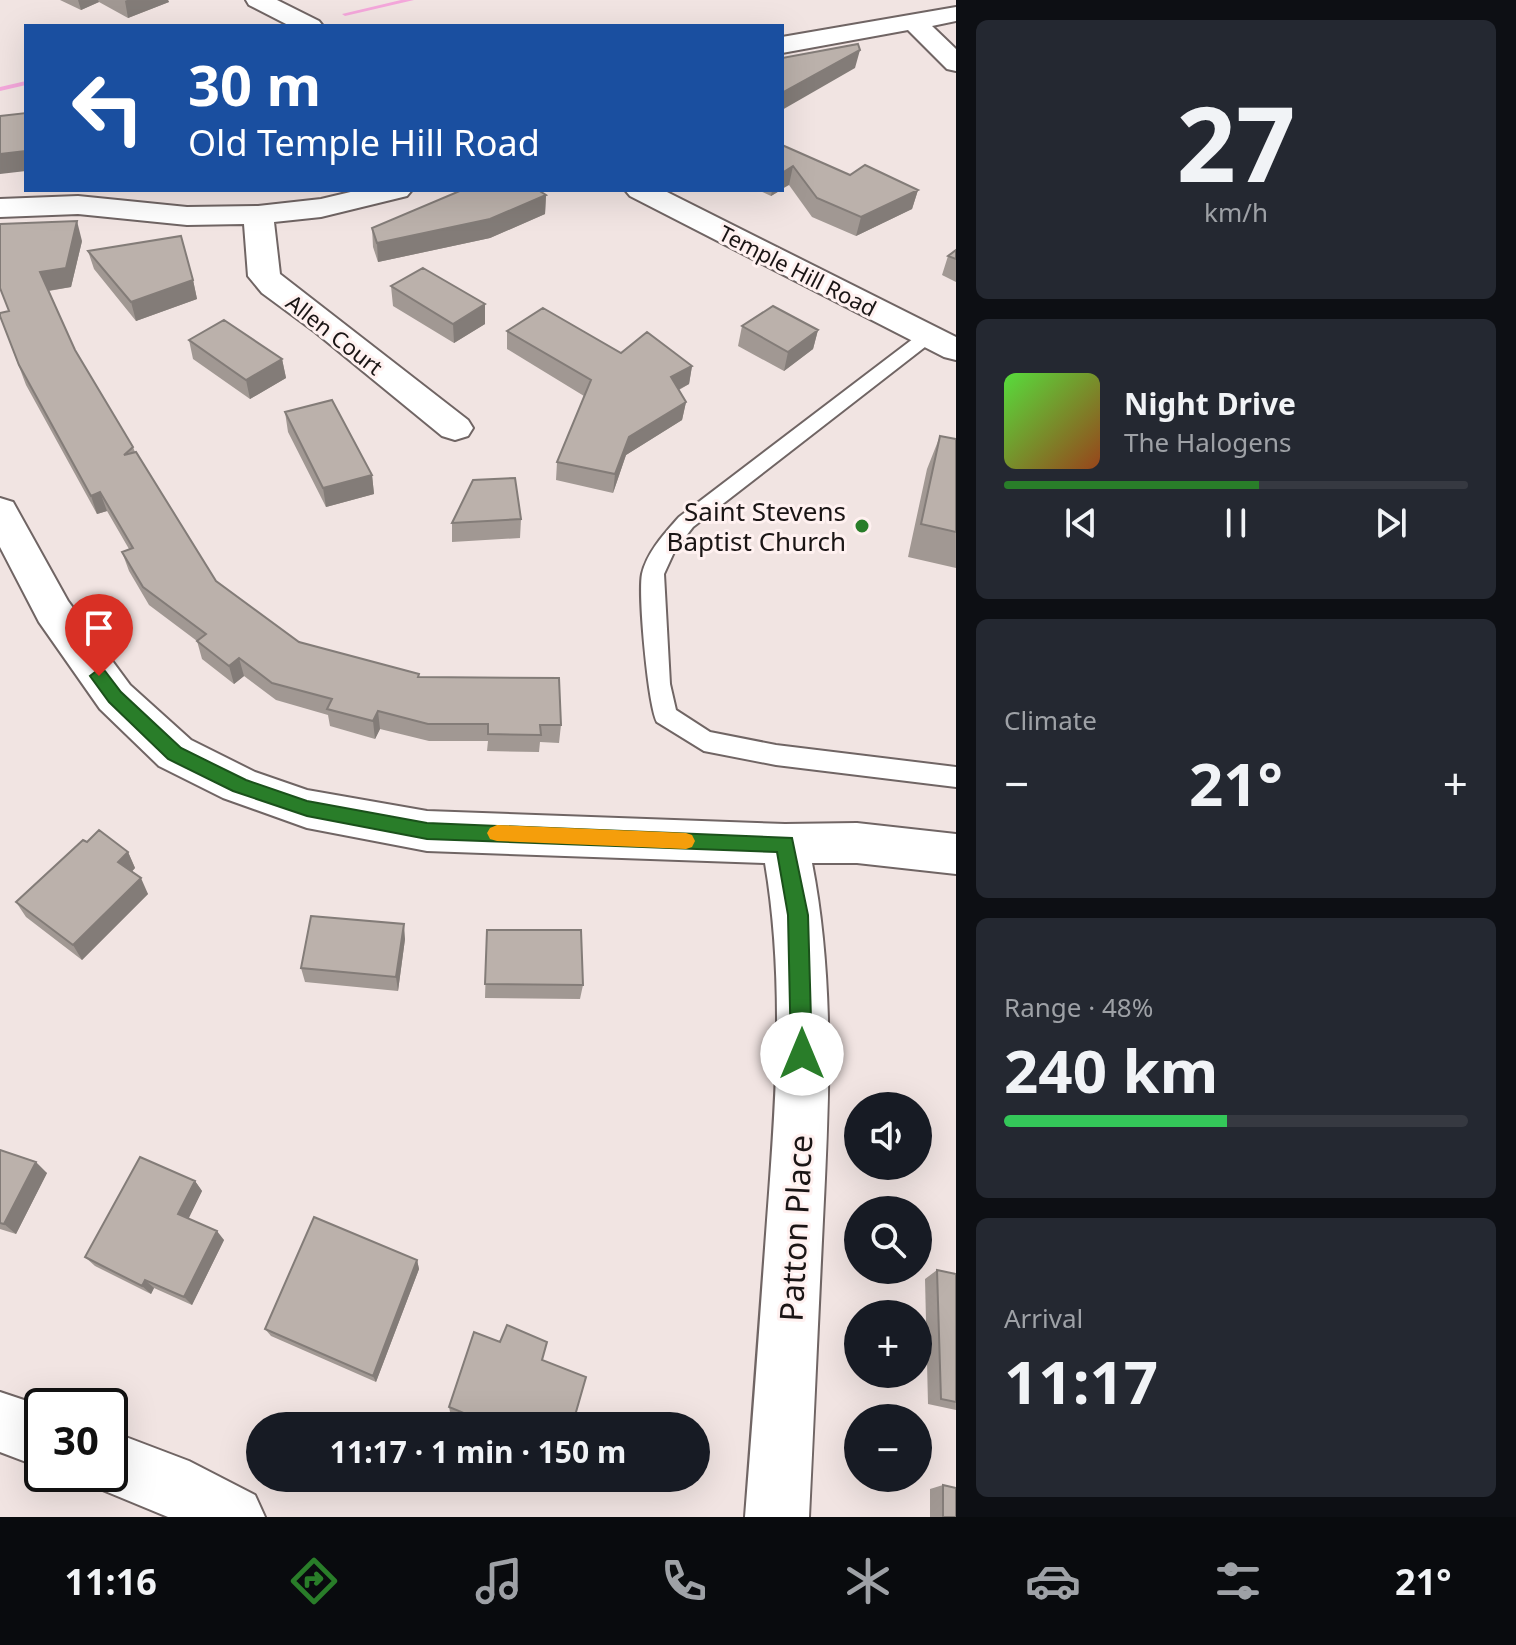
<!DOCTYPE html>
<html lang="en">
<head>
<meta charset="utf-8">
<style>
	:root { --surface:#171b24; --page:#242831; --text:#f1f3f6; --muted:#9ea1a6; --line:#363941; --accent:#297d29 }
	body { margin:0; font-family:"Noto Sans",sans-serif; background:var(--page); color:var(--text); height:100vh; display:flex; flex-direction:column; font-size:30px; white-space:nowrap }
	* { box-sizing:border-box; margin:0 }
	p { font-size:26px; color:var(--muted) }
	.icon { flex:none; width:44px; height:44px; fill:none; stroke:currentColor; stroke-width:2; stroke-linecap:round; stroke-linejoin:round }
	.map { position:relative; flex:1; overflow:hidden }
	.side { display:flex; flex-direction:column; gap:20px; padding:20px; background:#0d0f14; width:560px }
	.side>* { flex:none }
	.banner { position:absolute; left:24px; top:24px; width:760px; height:168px; border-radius:0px; box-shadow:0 8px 32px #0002; background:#1a4fa0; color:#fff; overflow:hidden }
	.buttons { position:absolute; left:844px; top:1092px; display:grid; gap:16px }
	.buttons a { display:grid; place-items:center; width:88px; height:88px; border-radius:50%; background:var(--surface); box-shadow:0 8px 32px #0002; font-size:40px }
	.speed { position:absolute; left:24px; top:1388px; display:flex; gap:16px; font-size:40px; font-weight:700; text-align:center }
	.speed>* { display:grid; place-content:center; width:104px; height:104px; border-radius:50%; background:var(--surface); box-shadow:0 8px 32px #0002; line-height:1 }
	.speed .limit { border:4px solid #111; border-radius:12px; background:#fff; color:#111 }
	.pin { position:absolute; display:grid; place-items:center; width:68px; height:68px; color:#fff; margin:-82px -34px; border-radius:50% 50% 50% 0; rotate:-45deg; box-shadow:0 0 8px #0007 }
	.pin .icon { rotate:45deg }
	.me { position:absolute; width:88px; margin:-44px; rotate:0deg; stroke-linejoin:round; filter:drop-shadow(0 0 6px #0008) }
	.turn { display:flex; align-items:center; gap:28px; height:168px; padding:0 32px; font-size:36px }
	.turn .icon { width:104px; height:104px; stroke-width:2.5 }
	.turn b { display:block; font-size:56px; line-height:68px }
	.big { font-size:60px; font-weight:700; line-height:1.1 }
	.side .card { flex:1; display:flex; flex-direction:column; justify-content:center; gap:12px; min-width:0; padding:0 28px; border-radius:12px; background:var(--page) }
	.side .dial { align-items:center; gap:0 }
	.dial b { font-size:104px; line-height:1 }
	.song { display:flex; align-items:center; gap:24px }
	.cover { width:96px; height:96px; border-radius:12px; background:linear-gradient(135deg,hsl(110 70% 55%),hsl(20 70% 35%)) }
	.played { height:8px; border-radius:4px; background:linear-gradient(90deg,var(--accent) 55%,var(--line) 55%) }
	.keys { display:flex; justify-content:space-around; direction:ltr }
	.heat { display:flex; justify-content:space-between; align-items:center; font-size:44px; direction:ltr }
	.charge { height:12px; border-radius:6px; background:linear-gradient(90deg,#34c759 48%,var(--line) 0) }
	.trip { position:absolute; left:246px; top:1412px; width:464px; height:80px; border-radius:40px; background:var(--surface); box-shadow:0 8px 32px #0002; font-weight:700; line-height:80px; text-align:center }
	.tab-bar { display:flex; height:128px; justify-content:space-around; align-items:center; background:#090b0e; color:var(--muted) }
	.tab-bar .icon { width:56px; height:56px }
	.tab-bar .active { color:var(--accent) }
	.tab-bar b { font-size:36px; color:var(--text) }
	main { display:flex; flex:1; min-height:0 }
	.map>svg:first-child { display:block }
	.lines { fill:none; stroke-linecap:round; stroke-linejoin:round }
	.stream { fill:#f4a7db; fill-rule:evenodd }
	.lane-casing { stroke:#706564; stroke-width:4 }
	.street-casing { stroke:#706564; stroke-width:4 }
	.secondary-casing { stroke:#706564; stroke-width:4 }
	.lane { fill:#fff; fill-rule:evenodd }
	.street { fill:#fff; fill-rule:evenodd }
	.secondary { fill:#fff; fill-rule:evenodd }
	.wall { fill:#a19893 }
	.shaded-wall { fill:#837c78 }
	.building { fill:#bbb1ab; stroke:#837c78; stroke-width:2 }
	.route { fill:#297d29; stroke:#1b511b; stroke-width:2 }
	.slow { fill:#f59e0b }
	.poi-dot { fill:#297d29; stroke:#fff1f0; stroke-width:3 }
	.labels { text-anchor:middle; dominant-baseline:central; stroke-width:6; stroke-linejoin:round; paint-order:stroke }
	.far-street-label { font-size:22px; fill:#1a1515; stroke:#fff1f0 }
	.poi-label { font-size:26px; fill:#1a1515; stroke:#fff1f0; text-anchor:end }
	.near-street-label { font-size:32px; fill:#1a1515; stroke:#fff1f0 }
</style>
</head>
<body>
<main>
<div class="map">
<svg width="956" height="1517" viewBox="0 0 956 1517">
	<rect width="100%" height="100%" fill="#f1e4e2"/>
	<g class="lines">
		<path class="stream" d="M401 0H414L345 16 342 14Z
			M26 81V85L0 91V87Z"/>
		<g class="lane-casing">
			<path id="lane" d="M928 330 934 332 937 336 934 340 693 527 675 550 664 574 670 684 676 710 710 732 776 745 956 767V787L776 765 704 751 657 722C648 705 638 594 642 574 647 552 665 533 679 517L922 332Z"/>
		</g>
		<g class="street-casing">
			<path id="street" d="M956 7V21L932 26 956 49V71L947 69 908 30 782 53V37Z
				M359 190H412L407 196 321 217 274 222 280 274 468 420 473 428 468 436 455 440 442 436 315 332 262 293 248 276 244 224 187 225 78 214 0 217V199L78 196 187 207 258 206 321 199Z
				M0 498 13 502 68 601 130 685 191 740 255 772 307 790 427 811 785 824 857 823 956 834V874L857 863H812C835 981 829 1101 823 1220 818 1319 814 1418 809 1517H745C753 1418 760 1319 767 1220 776 1101 785 981 765 863L427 851 307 828 223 798 159 766 100 709 39 622 0 547Z
				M0 1392 42 1406V1468L0 1452Z
				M110 1431 189 1461 255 1495 265 1517H168L88 1484 84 1474H110Z"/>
		</g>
		<g class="secondary-casing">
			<path id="secondary" d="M246 0H277L319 21 323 26H290L249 5Z
				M625 190H663L956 337V360L944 357 630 196Z"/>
		</g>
		<use href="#lane" class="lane"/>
		<use href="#street" class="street"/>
		<use href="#secondary" class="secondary"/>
	</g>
	<path class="wall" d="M60 0H168L169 2 128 18 99 2 81 10Z
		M782 145 850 175 918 190 912 209 856 236 812 217 789 185Z
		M758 190H781L771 196Z
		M546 195 545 214 490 238 378 262 373 247 372 228Z
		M82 241 71 287 49 291 75 350 133 447 135 452 216 581 299 642 419 677 561 725 559 743 540 742 539 752 487 751 488 741H429L380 729 375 739 330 726 328 715 276 700 244 676 234 684 202 659 197 641 149 605 129 571 122 552 129 549 107 511 97 514 26 385 0 316 8 311Z
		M956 250V282L942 275 948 256Z
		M88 251 193 280 197 299 136 321 94 269Z
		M391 286 485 304V324L454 343 393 306Z
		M742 326 818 330 813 349 784 371 738 346Z
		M507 331 692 366 689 384 679 390 686 402 682 420 626 455 613 493 556 480 557 462 584 396 507 349Z
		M189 340 282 359 286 378 250 399 193 359Z
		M285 412 372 475 374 494 326 507 288 432Z
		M940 436 956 439V568L908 557 927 469Z
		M521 519 520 538 452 542V523Z
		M87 842 128 852 135 868 132 871 148 894 82 960 26 917 16 902Z
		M487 930 583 985 580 999 485 998Z
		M405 939 398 991 305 982 301 968Z
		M0 1150 47 1173 16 1234 0 1229Z
		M195 1181 202 1191 188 1218 224 1240 192 1305 154 1288 151 1294 95 1266 85 1257Z
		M417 1260 419 1269 376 1382 271 1336 265 1329Z
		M937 1270 956 1274V1410L928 1404 925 1279Z
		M542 1360 572 1426H483L450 1412 449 1407Z
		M943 1485 956 1517H930V1489Z"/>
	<path class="shaded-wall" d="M78 0H98L99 2 81 10Z
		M127 0H168L169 2 128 18 125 1Z
		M860 50 855 68 782 110V93Z
		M26 151V171L0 174V154Z
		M793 166 789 185 782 189V173Z
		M772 190H781L771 196Z
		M918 190 912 209 856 236 861 217Z
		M546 195 545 214 490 238 378 262 377 243Z
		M77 221 82 241 71 287 46 291 40 272Z
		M193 280 197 299 136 321 131 302Z
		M485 304V324L454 343 453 324Z
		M818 330 813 349 784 371 788 352Z
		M282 359 286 378 250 399 246 380Z
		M692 366 689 384 668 395 671 377Z
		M686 402 682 420 626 455 613 493 615 474 629 437Z
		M372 475 374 494 326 507 323 488Z
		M100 492 107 511 97 514 91 496Z
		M239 658 244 676 234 684 229 666Z
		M378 711 380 729 375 739 373 721Z
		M128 852 135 868 126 878 118 862Z
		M141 878 148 894 82 960 73 945Z
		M404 924 405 939 398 991 396 977Z
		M36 1162 47 1173 16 1234 4 1224Z
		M195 1181 202 1191 186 1224 178 1214Z
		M217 1231 224 1240 192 1305 184 1297Z
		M417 1260 419 1269 376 1382 373 1376Z
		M145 1280 154 1288 151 1294 142 1286Z"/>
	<path class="building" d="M858 44 860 50 782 93V58Z
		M26 113V151L0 154V116Z
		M782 145 850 175 865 165 918 190 861 217 817 198 793 166 782 173Z
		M462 190H538L546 195 490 219 377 243 372 228Z
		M77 221 66 268 40 272 75 350 133 447 124 455 136 452 216 581 299 642 419 674 418 677 559 678 561 725H540L541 735 488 734V724H428L378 711 373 721 327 709 332 699 272 683 239 658 229 666 197 641 206 634 143 587 122 552 133 548 100 492 91 496 19 365 0 316V313L9 311 0 288V224Z
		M181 236 193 280 131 302 88 251Z
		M956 250V259L948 256Z
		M423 268 485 304 453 324 391 286Z
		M773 306 818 330 788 352 742 326Z
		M543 308 621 353 647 332 692 366 671 377 686 402 629 437 615 474 557 462 591 380 507 331Z
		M224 320 282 359 246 380 189 340Z
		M332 400 372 475 323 488 285 412Z
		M940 436 956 439V532L921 524Z
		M515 478 521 519 452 523 473 480Z
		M99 830 128 852 118 862 141 878 73 945 16 902 83 840 87 842Z
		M311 916 404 924 396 977 301 968Z
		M487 930H581L583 985 485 984Z
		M0 1150 36 1162 4 1224 0 1223Z
		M140 1157 195 1181 178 1214 217 1231 184 1297 145 1280 142 1286 85 1257Z
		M314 1217 417 1260 373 1376 265 1329Z
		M937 1270 956 1274V1402L941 1399Z
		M507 1325 547 1342 542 1360 586 1377 572 1426H495L449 1407 474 1332 500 1342Z
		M943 1485 956 1488V1517H943Z"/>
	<path class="route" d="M99 669 105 671 121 692 181 748 246 780 307 801 427 823 792 838 808 915 812 1054 809 1062 802 1065 794 1062 791 1054 788 915 777 852 427 839 307 816 233 791 168 759 109 702 90 676Z"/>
	<path class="slow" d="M497 825 686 833 692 835 695 841 692 847 686 849 497 841 490 839 487 833 490 828Z"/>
	<circle class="poi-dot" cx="862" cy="526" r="8"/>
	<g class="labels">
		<g class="far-street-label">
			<text transform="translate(798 270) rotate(27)">Temple Hill Road</text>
			<text transform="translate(335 334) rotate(38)">Allen Court</text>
		</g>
		<g class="poi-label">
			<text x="846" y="511">Saint Stevens<tspan x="846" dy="30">Baptist Church</tspan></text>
		</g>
		<g class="near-street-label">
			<text transform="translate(795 1228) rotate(-87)">Patton Place</text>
		</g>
	</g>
</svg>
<div class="buttons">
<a><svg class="icon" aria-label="sound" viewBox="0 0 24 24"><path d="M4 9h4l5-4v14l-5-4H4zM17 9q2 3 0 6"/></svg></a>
<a><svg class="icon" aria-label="search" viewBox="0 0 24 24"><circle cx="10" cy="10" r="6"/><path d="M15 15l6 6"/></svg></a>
<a>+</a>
<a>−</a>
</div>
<div class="speed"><div class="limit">30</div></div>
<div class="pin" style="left:99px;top:676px;background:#d93025"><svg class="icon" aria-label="arrive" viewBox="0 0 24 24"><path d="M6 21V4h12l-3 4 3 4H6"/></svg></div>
<svg class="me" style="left:802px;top:1054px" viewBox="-20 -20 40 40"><circle r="19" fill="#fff"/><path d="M0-13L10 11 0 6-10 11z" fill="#297d29"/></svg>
<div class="trip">11:17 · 1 min · 150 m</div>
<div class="banner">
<div class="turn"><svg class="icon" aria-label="left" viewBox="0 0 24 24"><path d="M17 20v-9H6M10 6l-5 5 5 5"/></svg><div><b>30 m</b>Old Temple Hill Road</div></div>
</div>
</div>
<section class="side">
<div class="card dial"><b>27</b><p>km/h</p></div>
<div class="card">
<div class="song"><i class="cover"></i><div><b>Night Drive</b><p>The Halogens</p></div></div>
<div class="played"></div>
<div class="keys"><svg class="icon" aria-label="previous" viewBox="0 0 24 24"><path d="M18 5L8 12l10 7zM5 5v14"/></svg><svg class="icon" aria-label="pause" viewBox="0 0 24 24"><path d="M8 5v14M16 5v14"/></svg><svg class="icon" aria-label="next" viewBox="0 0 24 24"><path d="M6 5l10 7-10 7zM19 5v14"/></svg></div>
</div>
<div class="card"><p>Climate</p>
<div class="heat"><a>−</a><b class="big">21°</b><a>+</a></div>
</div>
<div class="card"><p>Range · 48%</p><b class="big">240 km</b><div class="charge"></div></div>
<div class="card"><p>Arrival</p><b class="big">11:17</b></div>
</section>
</main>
<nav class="tab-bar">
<b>11:16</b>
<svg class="icon active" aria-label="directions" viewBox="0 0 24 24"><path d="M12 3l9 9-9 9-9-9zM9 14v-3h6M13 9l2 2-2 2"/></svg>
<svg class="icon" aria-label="music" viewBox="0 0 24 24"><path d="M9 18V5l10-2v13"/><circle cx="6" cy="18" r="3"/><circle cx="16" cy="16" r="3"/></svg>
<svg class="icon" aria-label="phone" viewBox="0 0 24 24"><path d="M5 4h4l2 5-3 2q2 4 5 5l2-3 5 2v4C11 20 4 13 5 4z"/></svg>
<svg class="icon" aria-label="climate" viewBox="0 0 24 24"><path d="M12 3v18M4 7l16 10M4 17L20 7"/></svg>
<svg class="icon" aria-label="car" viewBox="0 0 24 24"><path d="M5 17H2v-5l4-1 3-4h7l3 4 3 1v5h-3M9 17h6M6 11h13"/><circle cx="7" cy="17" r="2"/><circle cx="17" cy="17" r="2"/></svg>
<svg class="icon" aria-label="filters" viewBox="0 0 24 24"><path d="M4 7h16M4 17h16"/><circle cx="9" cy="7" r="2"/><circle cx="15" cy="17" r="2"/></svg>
<b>21°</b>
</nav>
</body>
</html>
